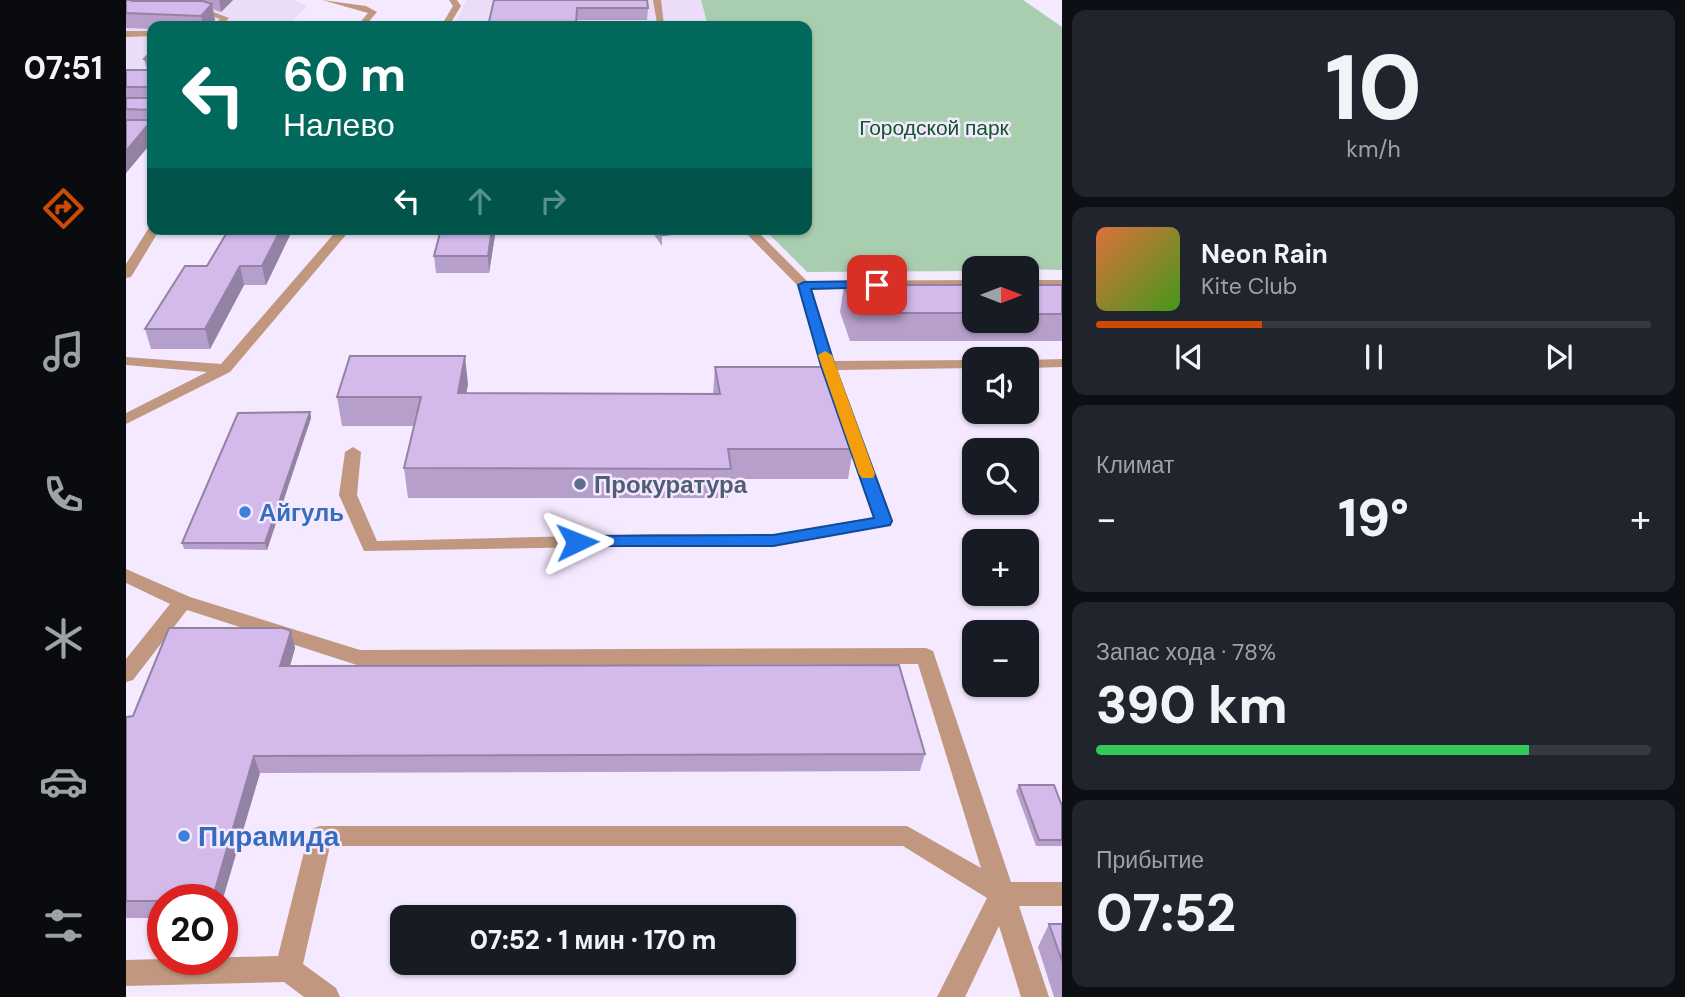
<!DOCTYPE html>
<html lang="ru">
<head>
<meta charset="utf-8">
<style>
	:root { --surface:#171b24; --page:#20242c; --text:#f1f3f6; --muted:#9ea1a6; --line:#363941; --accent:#ce4904 }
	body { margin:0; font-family:"DM Sans",sans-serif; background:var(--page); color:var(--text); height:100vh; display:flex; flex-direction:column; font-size:26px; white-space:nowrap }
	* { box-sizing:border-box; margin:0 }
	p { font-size:23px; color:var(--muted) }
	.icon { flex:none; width:38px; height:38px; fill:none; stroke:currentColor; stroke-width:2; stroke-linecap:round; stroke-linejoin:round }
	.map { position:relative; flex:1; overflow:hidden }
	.sheet { display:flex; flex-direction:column; gap:10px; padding:10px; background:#0d0f14; width:623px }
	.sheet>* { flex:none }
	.hud { position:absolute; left:21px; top:21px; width:665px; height:214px; border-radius:14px; box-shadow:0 2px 5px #0004; background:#00695c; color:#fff; overflow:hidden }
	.needle { width:46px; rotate:90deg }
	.fabs { position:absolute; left:836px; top:256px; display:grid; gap:14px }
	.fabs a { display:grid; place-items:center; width:77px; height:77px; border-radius:14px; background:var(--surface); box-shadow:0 2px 5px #0004; font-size:35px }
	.speed { position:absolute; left:21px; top:884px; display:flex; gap:14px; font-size:35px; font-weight:700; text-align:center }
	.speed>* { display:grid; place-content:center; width:91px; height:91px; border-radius:50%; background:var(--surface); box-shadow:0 2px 5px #0004; line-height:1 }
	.speed .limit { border:10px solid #d22; background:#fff; color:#111 }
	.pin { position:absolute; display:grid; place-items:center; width:60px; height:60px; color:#fff; margin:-30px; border-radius:14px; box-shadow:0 4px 10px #0006 }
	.me { position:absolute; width:77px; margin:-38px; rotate:88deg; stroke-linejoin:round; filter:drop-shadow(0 0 5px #0008) }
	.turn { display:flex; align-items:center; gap:24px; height:147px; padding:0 21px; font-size:32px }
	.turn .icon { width:91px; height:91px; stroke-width:2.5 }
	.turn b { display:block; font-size:49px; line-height:60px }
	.lanes { display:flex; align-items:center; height:66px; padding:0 21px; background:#0003; justify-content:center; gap:35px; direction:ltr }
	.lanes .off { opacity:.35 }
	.big { font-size:52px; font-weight:800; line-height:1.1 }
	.sheet .widget { flex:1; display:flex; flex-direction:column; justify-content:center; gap:10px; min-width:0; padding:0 24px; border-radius:14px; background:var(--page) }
	.sheet .dial { align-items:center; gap:0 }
	.dial b { font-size:91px; line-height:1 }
	.song { display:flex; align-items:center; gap:21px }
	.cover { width:84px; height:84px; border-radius:10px; background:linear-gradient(135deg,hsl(20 70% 55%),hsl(100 70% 35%)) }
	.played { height:7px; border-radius:4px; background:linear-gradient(90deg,var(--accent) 30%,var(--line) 30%) }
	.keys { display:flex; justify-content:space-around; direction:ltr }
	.heat { display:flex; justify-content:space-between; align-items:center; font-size:38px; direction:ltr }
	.charge { height:10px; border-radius:5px; background:linear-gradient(90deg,#34c759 78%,var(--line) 0) }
	.trip { position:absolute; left:264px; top:905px; width:406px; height:70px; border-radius:14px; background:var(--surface); box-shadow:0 2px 5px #0004; font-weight:800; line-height:70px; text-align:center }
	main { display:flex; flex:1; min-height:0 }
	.tabs { display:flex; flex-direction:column; width:126px; justify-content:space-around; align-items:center; background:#090b0e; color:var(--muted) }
	.tabs .icon { width:49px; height:49px }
	.tabs .selected { color:var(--accent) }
	.tabs b { font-size:32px; color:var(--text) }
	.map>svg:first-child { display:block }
	.built { fill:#ebdcf8 }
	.green { fill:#a9ceaf }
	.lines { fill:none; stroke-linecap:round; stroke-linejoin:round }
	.minor { fill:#c1987f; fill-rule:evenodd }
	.wall { fill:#b69fca }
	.shaded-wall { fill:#9482a4 }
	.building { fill:#d4b9eb; stroke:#9482a4; stroke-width:2 }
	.route { fill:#1a73e8; stroke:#114b97; stroke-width:2 }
	.slow { fill:#f59e0b }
	.service-dot { fill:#5c6f8a; stroke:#f4e9fe; stroke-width:2.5 }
	.shop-dot { fill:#3f7fe0; stroke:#f4e9fe; stroke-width:2.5 }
	.labels { text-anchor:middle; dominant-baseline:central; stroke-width:5; stroke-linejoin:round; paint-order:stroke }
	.far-park-label { font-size:21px; fill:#0d5828; stroke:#f4e9fe }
	.service-label { font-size:24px; font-weight:bold; fill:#4e5e75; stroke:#f4e9fe; text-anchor:start }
	.shop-label { font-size:24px; font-weight:bold; fill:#366cbe; stroke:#f4e9fe; text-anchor:start }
	.near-shop-label { font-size:28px; font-weight:bold; fill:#366cbe; stroke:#f4e9fe; text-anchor:start }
</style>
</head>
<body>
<main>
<nav class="tabs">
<b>07:51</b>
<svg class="icon selected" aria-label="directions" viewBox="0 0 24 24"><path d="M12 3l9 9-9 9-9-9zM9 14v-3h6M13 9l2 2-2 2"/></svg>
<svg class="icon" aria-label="music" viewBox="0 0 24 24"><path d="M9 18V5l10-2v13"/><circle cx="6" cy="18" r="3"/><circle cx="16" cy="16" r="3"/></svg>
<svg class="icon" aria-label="phone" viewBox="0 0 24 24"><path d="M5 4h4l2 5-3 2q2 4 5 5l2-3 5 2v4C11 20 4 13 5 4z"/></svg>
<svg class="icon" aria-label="climate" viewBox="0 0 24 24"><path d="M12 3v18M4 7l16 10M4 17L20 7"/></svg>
<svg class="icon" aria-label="car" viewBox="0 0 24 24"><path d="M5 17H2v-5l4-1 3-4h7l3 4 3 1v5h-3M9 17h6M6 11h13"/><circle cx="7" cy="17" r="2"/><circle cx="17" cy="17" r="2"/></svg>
<svg class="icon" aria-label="filters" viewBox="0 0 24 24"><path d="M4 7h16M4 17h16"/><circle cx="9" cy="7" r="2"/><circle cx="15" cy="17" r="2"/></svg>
</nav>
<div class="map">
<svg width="936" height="997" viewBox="0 0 936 997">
	<rect width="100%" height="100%" fill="#f4e9fe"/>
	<path class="built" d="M0 0H168L181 6 163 25 26 26V64L21 65 9 76H0Z
		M340 0H575L582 26H328Z"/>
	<path class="green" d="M575 0H897L936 27V270L849 268V271L681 272 638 229H681V26H582Z"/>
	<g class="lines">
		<path class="minor" d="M196 0 240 6 251 12 239 26H231L242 13Z
			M323 0H331L335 6 323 26H315L327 6Z
			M527 0H535L538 25 531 23Z
			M65 10H82L103 18 95 26H87L94 19 81 14H62Z
			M0 31H26V36L0 37Z
			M24 226 34 229 5 277 0 278V264Z
			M212 229H225L104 372 0 424V413L81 372 0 365V357L95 364Z
			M616 229H629L681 281 849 280V288L686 289 708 361 849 360V368L711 370 767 521 764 525 647 547 528 546 238 551 213 495 219 452 227 447 235 452 231 495 251 541 528 534 647 535 748 517 695 366 672 286Z
			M901 280H936V288H901Z
			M936 359V367L901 368V360Z
			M0 569 64 597 234 650 800 648 807 651 885 882H936V906H893L923 997H895L873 926 839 997H811L861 898 777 846H204L177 964 210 988 214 997H178L158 982 0 986V960L152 956 182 836 185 829 194 826H781L855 868 792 664 234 666 61 610 7 680 0 682V659L44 604 0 583Z"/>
	</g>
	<path class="wall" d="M0 0H18L17 1H25V0H107L95 12 86 9 89 20 83 26H26V29L0 28Z
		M368 0 522 8 521 20H451V26H362Z
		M26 51V142L0 173V70H21L18 59Z
		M103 229H191L190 231H166L140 285H118L84 349H25L19 329 81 266Z
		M370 229 363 273H310L308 256Z
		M524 229H583V231L536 236V246Z
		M718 285H849V320H901V285H936V341H724L714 312Z
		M589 367 727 449 722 479H604L602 498H282L278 468 288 426H216L211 397 342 384 340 393 587 394Z
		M184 412 185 418 141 550 58 549 56 543Z
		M165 631 169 648 164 666 799 754 794 771 134 773 96 900H37V918H0V717L7 716Z
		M893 785 936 806V846H910L890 791Z
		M923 924H936V997H928L912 947Z"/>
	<path class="shaded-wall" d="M93 0H107L95 12Z
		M86 4 89 20 83 26H77L75 16Z
		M26 120V142L0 173V151Z
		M155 229H166V231L140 285 136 266Z
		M366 229H370L363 273 362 256Z
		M535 229H583V231L536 236V232Z
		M114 266 118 285 84 349 79 329Z
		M339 356 342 384 335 422 332 393Z
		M184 412 185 418 141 550 139 543Z
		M165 631 169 648 159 683 154 666Z
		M128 756 134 773 96 902V900H86Z"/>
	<path class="building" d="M0 0H6V1H77L86 4 75 16 0 13Z
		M368 0H521L522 8H451L450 24H444V26H362Z
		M142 23 249 26H138Z
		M26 51V120L0 151V120H22L24 118V110L0 109V98H22L25 95 24 87H0V70H22L25 62 18 59Z
		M103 229H155L136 266H114L79 329H19L59 266H81Z
		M315 229H366L362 256H308Z
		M718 285H849V313H728Z
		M901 285H936V314H901Z
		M224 356H339L332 393 594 394 589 367H702L727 449H602L605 469 278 468 295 397H211Z
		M184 412 139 543H56L112 413Z
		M43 628H157L165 631 154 666 773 665 799 754 128 756 86 900H37V901H0V717L7 716Z
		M893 785H928L936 806V840H913Z
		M923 924H936V961Z"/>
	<path class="route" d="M751 281 757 285 756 287 685 289 709 366 766 521 764 525 647 546H445L443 542 451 536 647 535 748 518 695 366 672 285 678 282Z"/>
	<path class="slow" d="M699 351 706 355 749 474 747 478H736L733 474 692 355Z"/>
	<circle class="service-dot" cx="454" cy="484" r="7"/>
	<g class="shop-dot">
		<circle cx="119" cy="512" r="7"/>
		<circle cx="58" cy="836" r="7"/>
	</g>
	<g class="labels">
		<g class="far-park-label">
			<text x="808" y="128">Городской парк</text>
		</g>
		<g class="service-label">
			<text x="468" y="484">Прокуратура</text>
		</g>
		<g class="shop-label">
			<text x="133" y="512">Айгуль</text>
		</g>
		<g class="near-shop-label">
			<text x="72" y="836">Пирамида</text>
		</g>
	</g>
</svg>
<div class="fabs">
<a><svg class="needle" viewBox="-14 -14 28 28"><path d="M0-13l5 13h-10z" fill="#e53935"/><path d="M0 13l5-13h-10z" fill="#9ea1a6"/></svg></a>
<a><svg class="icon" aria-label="sound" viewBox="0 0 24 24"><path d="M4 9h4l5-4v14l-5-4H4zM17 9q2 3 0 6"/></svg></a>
<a><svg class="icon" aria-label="search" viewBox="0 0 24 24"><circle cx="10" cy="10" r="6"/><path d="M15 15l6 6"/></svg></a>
<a>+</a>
<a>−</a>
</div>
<div class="speed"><div class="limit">20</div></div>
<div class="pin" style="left:751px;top:285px;background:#d93025"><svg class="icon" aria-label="arrive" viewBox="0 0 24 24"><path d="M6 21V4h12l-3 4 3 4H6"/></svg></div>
<svg class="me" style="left:451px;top:542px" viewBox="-20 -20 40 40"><path d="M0-17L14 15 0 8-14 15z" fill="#1a73e8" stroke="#fff" stroke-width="4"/></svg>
<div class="trip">07:52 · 1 мин · 170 m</div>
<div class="hud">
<div class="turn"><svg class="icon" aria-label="left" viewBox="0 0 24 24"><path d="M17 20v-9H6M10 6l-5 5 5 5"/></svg><div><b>60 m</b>Налево</div></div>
<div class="lanes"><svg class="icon" aria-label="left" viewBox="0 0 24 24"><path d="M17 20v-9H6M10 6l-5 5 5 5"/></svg><svg class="icon off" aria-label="ahead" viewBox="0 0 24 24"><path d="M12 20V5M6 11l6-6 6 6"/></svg><svg class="icon off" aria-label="right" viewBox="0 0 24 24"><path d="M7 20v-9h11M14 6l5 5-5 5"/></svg></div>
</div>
</div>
<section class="sheet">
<div class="widget dial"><b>10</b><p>km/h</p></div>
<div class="widget">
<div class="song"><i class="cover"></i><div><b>Neon Rain</b><p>Kite Club</p></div></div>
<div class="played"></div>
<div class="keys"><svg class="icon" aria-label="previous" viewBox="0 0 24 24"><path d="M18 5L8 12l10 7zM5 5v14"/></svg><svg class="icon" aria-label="pause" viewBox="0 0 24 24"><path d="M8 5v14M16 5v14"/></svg><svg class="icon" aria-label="next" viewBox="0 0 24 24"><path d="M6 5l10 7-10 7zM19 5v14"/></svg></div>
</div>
<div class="widget"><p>Климат</p>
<div class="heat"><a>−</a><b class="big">19°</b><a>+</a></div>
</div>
<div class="widget"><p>Запас хода · 78%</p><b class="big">390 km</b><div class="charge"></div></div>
<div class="widget"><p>Прибытие</p><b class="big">07:52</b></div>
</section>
</main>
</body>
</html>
